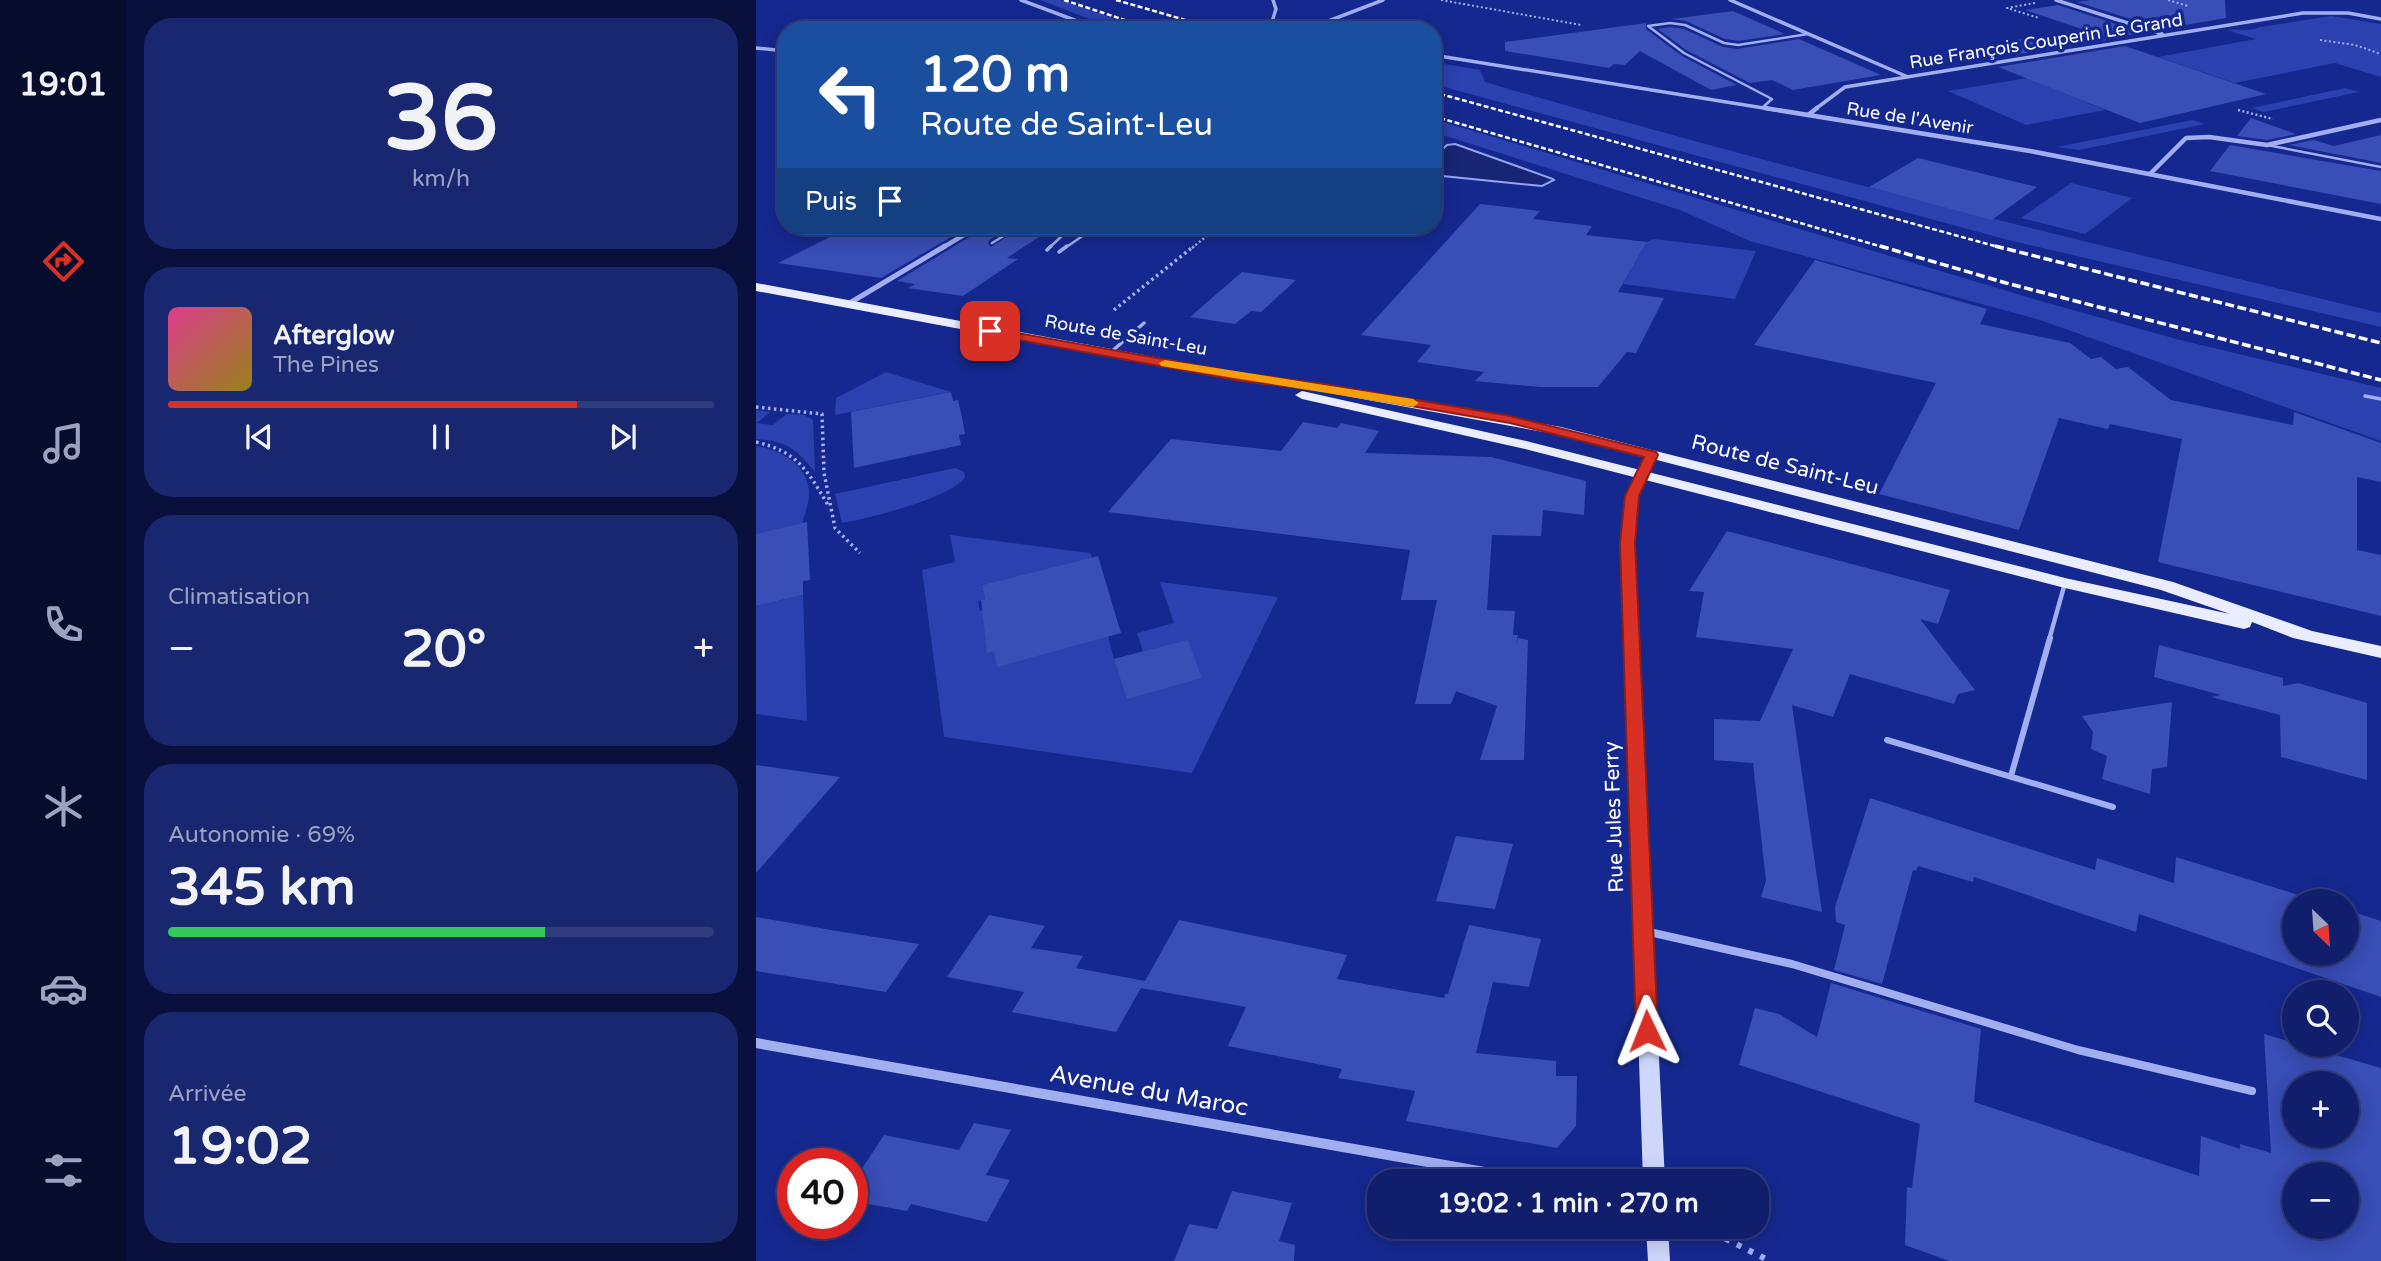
<!DOCTYPE html>
<html lang="fr">
<head>
<meta charset="utf-8">
<style>
	:root { --surface:#101e6b; --page:#192771; --text:#f1f3f6; --muted:#9ca2c1; --line:#303c7e; --accent:#d93025 }
	body { margin:0; font-family:"Varela Round",sans-serif; background:var(--page); color:var(--text); height:100vh; display:flex; flex-direction:column; font-size:26px; white-space:nowrap }
	* { box-sizing:border-box; margin:0 }
	p { font-size:23px; color:var(--muted) }
	.icon { flex:none; width:38px; height:38px; fill:none; stroke:currentColor; stroke-width:2; stroke-linecap:round; stroke-linejoin:round }
	.map { position:relative; flex:1; overflow:hidden }
	.sheet { display:flex; flex-direction:column; gap:18px; padding:18px; background:#09103b; width:630px }
	.sheet>* { flex:none }
	.hud { position:absolute; left:21px; top:21px; width:665px; height:214px; border-radius:28px; box-shadow:0 4px 18px #0003,0 0 0 2px var(--line); background:#1a4fa0; color:#fff; overflow:hidden }
	.needle { width:46px; rotate:155deg }
	.tools { position:absolute; left:1526px; top:889px; display:grid; gap:14px }
	.tools a { display:grid; place-items:center; width:77px; height:77px; border-radius:50%; background:var(--surface); box-shadow:0 4px 18px #0003,0 0 0 2px var(--line); font-size:35px }
	.speed { position:absolute; left:21px; top:1148px; display:flex; gap:14px; font-size:35px; font-weight:700; text-align:center }
	.speed>* { display:grid; place-content:center; width:91px; height:91px; border-radius:50%; background:var(--surface); box-shadow:0 4px 18px #0003,0 0 0 2px var(--line); line-height:1 }
	.speed .limit { border:10px solid #d22; background:#fff; color:#111 }
	.pin { position:absolute; display:grid; place-items:center; width:60px; height:60px; color:#fff; margin:-30px; border-radius:14px; box-shadow:0 4px 10px #0006 }
	.me { position:absolute; width:77px; margin:-38px; rotate:358deg; stroke-linejoin:round; filter:drop-shadow(0 0 5px #0008) }
	.turn { display:flex; align-items:center; gap:24px; height:147px; padding:0 28px; font-size:32px }
	.turn .icon { width:91px; height:91px; stroke-width:2.5 }
	.turn b { display:block; font-size:49px; line-height:60px }
	.then { display:flex; align-items:center; height:66px; padding:0 28px; background:#0003; gap:14px; font-size:26px }
	.big { font-size:52px; font-weight:700; line-height:1.1 }
	.sheet .widget { flex:1; display:flex; flex-direction:column; justify-content:center; gap:10px; min-width:0; padding:0 24px; border-radius:28px; background:var(--page) }
	.sheet .dial { align-items:center; gap:0 }
	.dial b { font-size:91px; line-height:1 }
	.song { display:flex; align-items:center; gap:21px }
	.cover { width:84px; height:84px; border-radius:10px; background:linear-gradient(135deg,hsl(330 70% 55%),hsl(50 70% 35%)) }
	.played { height:7px; border-radius:4px; background:linear-gradient(90deg,var(--accent) 75%,var(--line) 75%) }
	.keys { display:flex; justify-content:space-around; direction:ltr }
	.heat { display:flex; justify-content:space-between; align-items:center; font-size:38px; direction:ltr }
	.charge { height:10px; border-radius:5px; background:linear-gradient(90deg,#34c759 69%,var(--line) 0) }
	.trip { position:absolute; left:611px; top:1169px; width:402px; height:70px; border-radius:28px; background:var(--surface); box-shadow:0 4px 18px #0003,0 0 0 2px var(--line); font-weight:700; line-height:70px; text-align:center }
	main { display:flex; flex:1; min-height:0 }
	.menu { display:flex; flex-direction:column; width:126px; justify-content:space-around; align-items:center; background:#060c2b; color:var(--muted) }
	.menu .icon { width:49px; height:49px }
	.menu .selected { color:var(--accent) }
	.menu b { font-size:32px; color:var(--text) }
	.map>svg:first-child { display:block }
	.green { fill:#2b41b0 }
	.water { fill:#172574; stroke:#93a4f3; stroke-width:2 }
	.building { fill:#394eb6; fill-rule:evenodd }
	.lines { fill:none; stroke-linecap:round; stroke-linejoin:round }
	.path-far3 { stroke:#a1aef0; stroke-width:2; stroke-dasharray:2 2.5; stroke-linecap:butt }
	.path-far2 { stroke:#a1aef0; stroke-width:2.5; stroke-dasharray:2 2.5; stroke-linecap:butt }
	.path-far1 { stroke:#a1aef0; stroke-width:3.5; stroke-dasharray:2.5 3.5; stroke-linecap:butt }
	.path { stroke:#a1aef0; stroke-width:6; stroke-dasharray:5 8; stroke-linecap:butt }
	.lane-far4 { stroke:#a1aef0; stroke-width:2.5 }
	.lane-far3 { stroke:#a1aef0; stroke-width:3.5 }
	.lane-far2 { stroke:#a1aef0; stroke-width:4.5 }
	.lane-far1 { stroke:#a1aef0; stroke-width:6 }
	.lane { stroke:#a1aef0; stroke-width:8 }
	.street-far3 { stroke:#a1aef0; stroke-width:3.5 }
	.street-far2 { stroke:#a1aef0; stroke-width:4.5 }
	.street-far1 { stroke:#a1aef0; stroke-width:5 }
	.street { stroke:#a1aef0; stroke-width:10 }
	.secondary { fill:#cfd6fb; fill-rule:evenodd }
	.primary { fill:#eaedff; fill-rule:evenodd }
	.rail-far1 { stroke:#fff; stroke-width:2.5; stroke-dasharray:5 2.5; stroke-linecap:butt }
	.rail { stroke:#fff; stroke-width:3.5; stroke-dasharray:9 3.5; stroke-linecap:butt }
	.path-bridge { stroke:#a1aef0; stroke-width:2; stroke-dasharray:2 2.5; stroke-linecap:butt }
	.route { fill:#d93025; stroke:#8d1f18; stroke-width:2 }
	.slow { fill:#f59e0b }
	.labels { text-anchor:middle; dominant-baseline:central; stroke-width:7; stroke-linejoin:round; paint-order:stroke }
	.far-street-label { font-size:18px; fill:#fff; stroke:#15288f }
	.street-label { font-size:21px; fill:#fff; stroke:#15288f }
	.near-street-label { font-size:24px; fill:#fff; stroke:#15288f }
</style>
</head>
<body>
<main>
<nav class="menu">
<b>19:01</b>
<svg class="icon selected" aria-label="directions" viewBox="0 0 24 24"><path d="M12 3l9 9-9 9-9-9zM9 14v-3h6M13 9l2 2-2 2"/></svg>
<svg class="icon" aria-label="music" viewBox="0 0 24 24"><path d="M9 18V5l10-2v13"/><circle cx="6" cy="18" r="3"/><circle cx="16" cy="16" r="3"/></svg>
<svg class="icon" aria-label="phone" viewBox="0 0 24 24"><path d="M5 4h4l2 5-3 2q2 4 5 5l2-3 5 2v4C11 20 4 13 5 4z"/></svg>
<svg class="icon" aria-label="climate" viewBox="0 0 24 24"><path d="M12 3v18M4 7l16 10M4 17L20 7"/></svg>
<svg class="icon" aria-label="car" viewBox="0 0 24 24"><path d="M5 17H2v-5l4-1 3-4h7l3 4 3 1v5h-3M9 17h6M6 11h13"/><circle cx="7" cy="17" r="2"/><circle cx="17" cy="17" r="2"/></svg>
<svg class="icon" aria-label="filters" viewBox="0 0 24 24"><path d="M4 7h16M4 17h16"/><circle cx="9" cy="7" r="2"/><circle cx="15" cy="17" r="2"/></svg>
</nav>
<section class="sheet">
<div class="widget dial"><b>36</b><p>km/h</p></div>
<div class="widget">
<div class="song"><i class="cover"></i><div><b>Afterglow</b><p>The Pines</p></div></div>
<div class="played"></div>
<div class="keys"><svg class="icon" aria-label="previous" viewBox="0 0 24 24"><path d="M18 5L8 12l10 7zM5 5v14"/></svg><svg class="icon" aria-label="pause" viewBox="0 0 24 24"><path d="M8 5v14M16 5v14"/></svg><svg class="icon" aria-label="next" viewBox="0 0 24 24"><path d="M6 5l10 7-10 7zM19 5v14"/></svg></div>
</div>
<div class="widget"><p>Climatisation</p>
<div class="heat"><a>−</a><b class="big">20°</b><a>+</a></div>
</div>
<div class="widget"><p>Autonomie · 69%</p><b class="big">345 km</b><div class="charge"></div></div>
<div class="widget"><p>Arrivée</p><b class="big">19:02</b></div>
</section>
<div class="map">
<svg width="1625" height="1261" viewBox="0 0 1625 1261">
	<rect width="100%" height="100%" fill="#15288f"/>
	<path class="green" d="M284 0H304L392 30H362Z
		M1575 16 1625 24V77L1579 63 1479 83 1402 57 1500 39 1471 30C1483 28 1493 32 1504 27Z
		M677 62 724 70 729 82C1025 169 1325 241 1625 313V327L1252 240 677 84Z
		M1278 77 1306 92 1349 110 1270 125 1192 91Z
		M1589 88 1603 92 1508 112 1496 108Z
		M677 119 1281 300 1424 340 1625 388V441L1284 320 994 241 924 210 677 132Z
		M1436 120 1449 124 1323 150 1301 147Z
		M1315 183 1376 198 1329 234 1265 218Z
		M897 239 1000 251 979 299 867 284 891 242Z
		M130 372 195 392 79 415 80 398Z
		M0 410 14 412 1 423 17 425 31 414 48 415 57 420 59 472C38 448 34 442 0 439Z
		M0 446C24 450 50 463 53 490 54 500 49 513 46 524L0 534Z
		M199 468 208 472 209 477C198 497 111 519 86 523L79 494Z
		M194 535 334 553 336 558 226 585 229 599 222 601 224 611 230 609 238 651 352 636 358 659 387 651 381 633 418 623 404 582 522 597 436 773 188 737 166 570 199 562Z
		M47 595 51 721 0 714V606Z"/>
	<path class="water" d="M699 144 797 179 798 180 786 186 677 175V158L691 145Z"/>
	<path class="building" d="M1335 0H1469L1470 18 1406 29 1321 2Z
		M1302 5 1387 33 1352 38 1269 10Z
		M977 11 1029 34 982 41 969 39 930 21 916 19Z
		M890 23V29L926 56 981 85 955 90 884 51 869 65 858 64 853 68 749 51V42Z
		M914 27 928 29 967 47 981 49 1043 39 1125 75 1037 90 1016 80 994 83 930 50 902 29Z
		M1322 30 1351 40 1226 60 1200 50Z
		M1369 46 1510 94 1384 123 1242 67Z
		M1495 118 1540 134 1511 140 1481 136Z
		M1625 135V163L1533 145 1558 140 1578 146Z
		M1474 145 1625 171V204L1454 171Z
		M1162 158 1281 187 1236 220 1113 187Z
		M724 204 784 211 777 219 836 226 830 235 891 242 862 292 908 298 880 353 871 352 842 387H784L719 381 728 372 661 362 675 345 605 335Z
		M96 226H214L125 278 22 263Z
		M228 226H257L233 240 232 244 235 247 268 226 292 231 251 258 262 259 207 296 152 288 159 284 141 281 225 230Z
		M1059 260 1231 309 1224 324 1314 343 1335 359 1345 357 1360 369 1372 367 1415 400 1537 425 1538 412 1625 443V482L1601 477V550L1625 555V616L1402 562 1426 439 1354 424 1352 429 1303 418 1263 530 1123 494 1180 383 998 345Z
		M486 272 540 280 505 312 495 311 479 324 434 317Z
		M195 392 197 401 202 400 206 417 209 434 203 435 205 445 98 468 95 412Z
		M547 422 581 428 585 423 623 431 609 453 735 457 830 481 828 515 787 510 785 536 736 535 731 610 759 611 757 635H762L760 644 762 638 772 640 768 760H724L741 706 700 691 695 704H659L681 600H645L654 550 352 512 415 439 525 451Z
		M51 522 54 580 47 581V595L0 606V534Z
		M971 531 1194 590 1182 624 1164 619 1219 690 1202 694 1198 704 1094 674 1077 717 1036 705 1066 912 1005 897 1010 881 997 763 958 760V719L1004 721 1037 649 940 637 948 592 933 591Z
		M342 556 365 633 241 667 238 651 231 653 225 600 229 599 226 585Z
		M432 640 446 678 371 699 358 659Z
		M1403 645 1527 678V686L1542 683 1611 703V780L1525 757 1524 715 1455 697 1465 695 1398 677Z
		M1416 702 1411 767 1396 769 1394 794 1346 779 1351 756 1335 749 1337 732 1326 716Z
		M0 765 84 777 0 873Z
		M1114 798 1339 870 1341 858 1418 883 1420 857 1562 901H1538V954H1591V910L1625 921V997L1383 914 1380 932 1218 877 1217 882 1162 866 1160 871 1157 870 1126 984 1078 970 1089 925 1080 922 1079 907Z
		M700 836 757 844 739 909 680 901Z
		M233 915 289 926 275 948 327 956 320 968 389 981 423 920 591 955 581 979 688 998 689 994H692L713 925 785 939 773 987 737 982 720 1053 800 1061V1076H821L820 1126 801 1148 650 1121 659 1091 582 1078 586 1069 472 1046 490 1007 385 988 360 1032 256 1012 268 992 191 977Z
		M0 917 81 931 163 944 130 992 0 971Z
		M1075 983 1225 1029 1218 1102 1443 1176 1445 1136 1484 1149V1144L1515 1153 1508 1034 1625 1068V1261H1193L1149 1245 1151 1187 1156 1188 1164 1124 983 1065 999 1008 1023 1014 1061 1037ZM1538 1083H1591V1136H1538ZM1538 1174H1591V1227H1538Z
		M218 1123 255 1130 230 1175 254 1180 231 1222 155 1204 151 1211 96 1201V1184L128 1135 203 1150Z
		M476 1191 536 1203 523 1241 539 1245 538 1261H418L433 1224 461 1229Z"/>
	<g class="lines">
		<path class="path-far3" d="M685 0 825 25
			M1412 0 1432 6
			M1279 3 1251 8 1283 18
			M1564 40 1599 45 1625 54"/>
		<path class="path-far2" d="M1482 110 1517 119
			M436 248 463 226"/>
		<path class="path-far1" d="M358 310 438 246
			M0 407 66 414 68 473 79 528 104 553
			M0 442C42 452 51 470 72 505"/>
		<path class="path" d="M946 1227 1014 1261"/>
		<path class="lane-far4" d="M1006 108 1016 99 928 53 892 26 914 23 929 25 968 43 982 45 1052 34
			M1511 145 1625 167
			M278 226 309 229V233L293 248
			M236 243 264 226
			M309 248 341 226"/>
		<path class="lane-far3" d="M291 250 295 246
			M303 252 311 246
			M354 353 388 323
			M1609 396 1625 399"/>
		<path class="lane-far2" d="M1293 640 1309 583"/>
		<path class="lane-far1" d="M1131 740 1357 807
			M1255 776 1294 638"/>
		<path class="lane" d="M893 932 1036 964 1322 1050 1496 1091"/>
		<path class="street-far3" d="M265 0 345 30
			M517 0 520 9 514 28 521 30
			M974 0 1152 77
			M1300 0 1406 34
			M549 30 627 0
			M0 48 30 51
			M677 55 1020 110
			M1058 110 1089 87 1547 13H1592L1625 19"/>
		<path class="street-far2" d="M1009 108 1274 151 1625 219
			M1052 115 1061 108
			M1395 173 1430 138 1453 137 1511 145 1625 120
			M186 248 223 226"/>
		<path class="street-far1" d="M92 304 189 246"/>
		<path class="street" d="M0 1043 779 1181"/>
		<path class="secondary" d="M896 452 902 455 882 496 878 543 909 1181H887L866 543 870 496 890 455Z
			M890 1227H912L914 1261H892Z"/>
		<path class="primary" d="M0 283 468 370 568 384 805 427 1417 582 1556 631 1625 646V658L1537 638 1496 622 1494 627 1488 629 1309 588 769 449 546 399 539 395 546 391 770 441 1309 578 1474 614 1405 590 804 435 568 392 468 378 0 291Z"/>
		<path class="rail-far1" d="M308 0 399 30
			M360 0 464 30
			M677 92 1246 248
			M677 116 1130 248"/>
		<path class="rail" d="M1124 246 1250 283 1625 380
			M1239 246 1625 343"/>
		<path class="path-bridge" d="M517 30 536 25"/>
	</g>
	<path class="route" d="M234 328 485 373 568 384 754 416 900 452 902 455 883 496 879 543 902 1031 899 1038 891 1041 883 1038 880 1031 864 543 869 496 888 457 754 423 568 391 485 381 230 334 229 331Z"/>
	<path class="slow" d="M409 360 657 399 663 403 657 407 405 366 403 363Z"/>
	<g class="labels">
		<g class="far-street-label">
			<text transform="translate(1290 41) rotate(-9)">Rue François Couperin Le Grand</text>
			<text transform="translate(1154 118) rotate(9)">Rue de l'Avenir</text>
			<text transform="translate(370 335) rotate(10)">Route de Saint-Leu</text>
		</g>
		<g class="street-label">
			<text transform="translate(1029 465) rotate(14)">Route de Saint-Leu</text>
			<text transform="translate(858 817) rotate(-92)">Rue Jules Ferry</text>
		</g>
		<g class="near-street-label">
			<text transform="translate(393 1091) rotate(10)">Avenue du Maroc</text>
		</g>
	</g>
</svg>
<div class="tools">
<a><svg class="needle" viewBox="-14 -14 28 28"><path d="M0-13l5 13h-10z" fill="#e53935"/><path d="M0 13l5-13h-10z" fill="#9ca2c1"/></svg></a>
<a><svg class="icon" aria-label="search" viewBox="0 0 24 24"><circle cx="10" cy="10" r="6"/><path d="M15 15l6 6"/></svg></a>
<a>+</a>
<a>−</a>
</div>
<div class="speed"><div class="limit">40</div></div>
<div class="pin" style="left:234px;top:331px;background:#d93025"><svg class="icon" aria-label="arrive" viewBox="0 0 24 24"><path d="M6 21V4h12l-3 4 3 4H6"/></svg></div>
<svg class="me" style="left:891px;top:1031px" viewBox="-20 -20 40 40"><path d="M0-17L14 15 0 8-14 15z" fill="#d93025" stroke="#fff" stroke-width="4"/></svg>
<div class="trip">19:02 · 1 min · 270 m</div>
<div class="hud">
<div class="turn"><svg class="icon" aria-label="left" viewBox="0 0 24 24"><path d="M17 20v-9H6M10 6l-5 5 5 5"/></svg><div><b>120 m</b>Route de Saint-Leu</div></div>
<div class="then">Puis<svg class="icon" aria-label="arrive" viewBox="0 0 24 24"><path d="M6 21V4h12l-3 4 3 4H6"/></svg></div>
</div>
</div>
</main>
</body>
</html>
